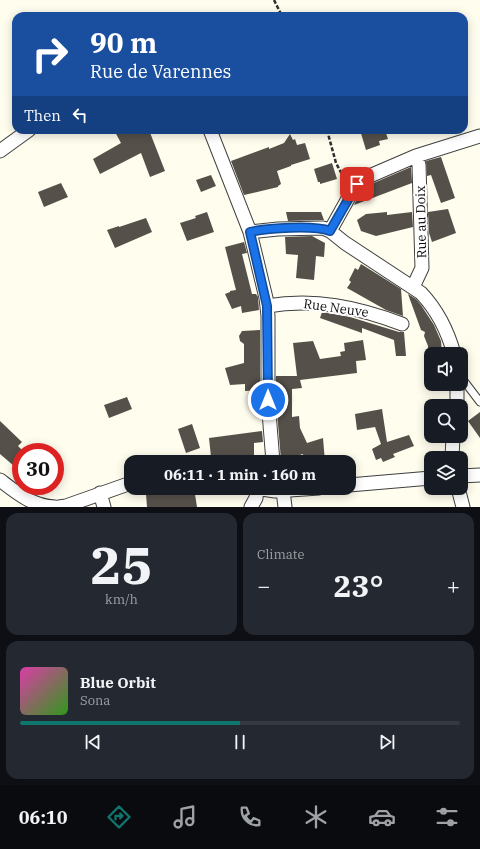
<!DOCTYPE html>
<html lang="en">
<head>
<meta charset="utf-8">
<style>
	:root { --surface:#171b24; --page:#242831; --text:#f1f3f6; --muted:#9ea1a6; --line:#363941; --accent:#0f766e }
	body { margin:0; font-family:"IBM Plex Serif",serif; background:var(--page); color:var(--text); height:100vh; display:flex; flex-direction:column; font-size:15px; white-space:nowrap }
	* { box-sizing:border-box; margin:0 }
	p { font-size:13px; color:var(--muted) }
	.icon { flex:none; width:22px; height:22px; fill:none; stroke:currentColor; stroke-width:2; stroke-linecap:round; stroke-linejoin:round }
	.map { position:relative; height:507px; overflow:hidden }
	.side { display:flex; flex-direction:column; gap:6px; padding:6px; background:#0d0f14; flex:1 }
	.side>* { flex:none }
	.top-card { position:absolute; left:12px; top:12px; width:456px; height:122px; border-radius:12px; box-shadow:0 2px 10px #0003; background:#1a4fa0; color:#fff; overflow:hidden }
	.buttons { position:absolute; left:424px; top:347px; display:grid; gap:8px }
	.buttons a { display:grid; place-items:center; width:44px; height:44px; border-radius:8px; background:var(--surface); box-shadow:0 2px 10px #0003; font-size:20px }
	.speed { position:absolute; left:12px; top:443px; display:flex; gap:8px; font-size:20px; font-weight:700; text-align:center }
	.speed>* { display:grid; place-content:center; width:52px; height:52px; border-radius:50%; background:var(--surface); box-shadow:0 2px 10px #0003; line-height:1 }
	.speed .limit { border:6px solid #d22; background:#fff; color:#111 }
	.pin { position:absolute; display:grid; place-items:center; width:34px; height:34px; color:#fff; margin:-17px; border-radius:8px; box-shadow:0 2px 6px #0006 }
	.me { position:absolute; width:44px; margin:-22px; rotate:0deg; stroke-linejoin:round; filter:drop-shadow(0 0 3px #0008) }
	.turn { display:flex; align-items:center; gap:14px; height:84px; padding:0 12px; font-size:18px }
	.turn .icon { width:52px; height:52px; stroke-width:2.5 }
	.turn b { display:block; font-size:28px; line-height:34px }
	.then { display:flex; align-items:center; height:38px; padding:0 12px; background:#0003; gap:8px; font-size:15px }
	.big { font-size:30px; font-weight:800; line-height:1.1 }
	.side .tile { flex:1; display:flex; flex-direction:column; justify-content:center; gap:6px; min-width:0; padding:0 14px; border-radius:12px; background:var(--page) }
	.side .dial { align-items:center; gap:0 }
	.dial b { font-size:52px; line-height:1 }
	.song { display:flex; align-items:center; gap:12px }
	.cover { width:48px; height:48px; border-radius:6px; background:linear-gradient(135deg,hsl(320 70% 55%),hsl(110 70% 35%)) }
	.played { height:4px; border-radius:2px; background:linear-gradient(90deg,var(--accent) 50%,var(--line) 50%) }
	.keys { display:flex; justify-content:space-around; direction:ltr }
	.heat { display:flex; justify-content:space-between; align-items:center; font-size:22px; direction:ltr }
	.side .tiles { flex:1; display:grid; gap:6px; grid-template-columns:1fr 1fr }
	.tile:last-child { grid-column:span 2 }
	.trip { position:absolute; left:124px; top:455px; width:232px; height:40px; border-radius:12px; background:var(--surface); box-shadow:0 2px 10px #0003; font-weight:800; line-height:40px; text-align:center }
	.menu { display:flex; height:64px; justify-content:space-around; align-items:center; background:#090b0e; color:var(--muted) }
	.menu .icon { width:28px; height:28px }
	.menu .selected { color:var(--accent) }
	.menu b { font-size:18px; color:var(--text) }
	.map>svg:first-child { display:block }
	.building { fill:#56504a }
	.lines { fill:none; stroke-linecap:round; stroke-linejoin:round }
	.service-casing { stroke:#404040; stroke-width:9 }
	.minor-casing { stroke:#404040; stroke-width:15 }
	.path { stroke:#2f2f2f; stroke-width:2.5; stroke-dasharray:4 2; stroke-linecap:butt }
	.service { stroke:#fff; stroke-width:7 }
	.minor { stroke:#fff; stroke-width:13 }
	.route-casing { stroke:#114b97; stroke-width:10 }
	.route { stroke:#1a73e8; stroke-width:7 }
	.labels { text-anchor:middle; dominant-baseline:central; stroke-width:4; stroke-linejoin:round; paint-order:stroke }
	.street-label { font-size:13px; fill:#0d0d0d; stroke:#fff }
</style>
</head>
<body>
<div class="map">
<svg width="480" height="507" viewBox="0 0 480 507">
	<rect width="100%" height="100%" fill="#fffdee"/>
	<path class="building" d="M114 130H149L165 171 150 177 141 153 100 174 93 159 121 143Z
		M360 130H385L388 139 379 141 380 145 366 150Z
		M290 134 293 140 295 139 297 145 305 143 310 159 291 165V166L277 171 281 184 278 186V187L244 195 231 161 269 147V149L284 143Z
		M441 157 455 198 441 203 431 175 427 176 426 161Z
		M332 163 337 179 320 184V182H318L314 169Z
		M411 167 412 183 354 205 360 193 369 185Z
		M211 175 216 186 201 192 196 180Z
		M61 183 68 197 44 207 38 192Z
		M448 209 456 233 432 242 429 233 428 212Z
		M207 212 214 232 187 241 180 223 196 218 195 216Z
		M286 212H321L324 220 288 221Z
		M387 212V215L412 212 413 227 376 236 361 231 357 220 366 214Z
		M146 218 152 232 115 248 107 230 119 226V227Z
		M312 236 325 243 324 257 316 256 314 280 296 278 298 255 286 254 285 237Z
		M244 242 247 253 242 254 252 294H256L258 297 259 310 242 313 241 306 232 309 225 294 230 292V291L236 290 225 247Z
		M361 264 401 289 403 316 386 310 347 288 351 282 349 280 355 268 358 270Z
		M408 294 416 299 421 305 434 325 441 341 442 353 428 354V346L424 336 425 332 421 330Z
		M322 312 350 317 399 332H404L406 356H396L394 340 362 328V333L320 318Z
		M260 330V390L245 391V384L230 385 225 368 244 363V344L240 341 239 336 242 331Z
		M363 340 366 360 356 361 357 373 300 380 302 388 292 389V417L299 416 300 428 307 443 323 438 325 462H304L303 454 281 460 276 400V376H297L293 343 313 341 320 359 341 356 340 352 345 351 344 343Z
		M127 397 132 409 109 418 104 405Z
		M382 409 387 442 409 435 414 446 393 454 395 457 383 462 381 458 376 460 372 449 381 444 375 427 357 430 355 414Z
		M480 412V438L468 421Z
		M0 421 22 442 18 446 21 449V472L0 454Z
		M192 424 200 448 186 453 178 429Z
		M262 431 263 442 254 443V456H251V461L211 457 209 438Z
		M181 488H194L197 507H147L146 494 181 490Z"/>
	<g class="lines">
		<g class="service-casing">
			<path id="service" d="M461 377 480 402"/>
		</g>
		<g class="minor-casing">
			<path id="minor" d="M210 130 250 232 266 298 268 316V400L273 462
				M0 151 29 130
				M330 231 354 188 365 178 416 156 480 136
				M250 232 278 229 323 228 330 231 345 243 421 293C437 310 448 332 454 354
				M413 287 422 268 419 165 416 156
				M267 306C315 298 357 307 402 324
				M457 406V384
				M452 458 453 436
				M461 476 480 475
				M0 480C17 493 32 506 55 507
				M349 485 431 478
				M254 488 275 491 319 488
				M458 488 463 507
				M283 491 285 507
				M100 493 104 507
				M59 507 66 506 131 483
				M251 507 256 498 257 488"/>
		</g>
		<path class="path" d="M274 0 282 16
			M327 130 336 163 345 180"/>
		<use href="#service" class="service"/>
		<use href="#minor" class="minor"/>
	</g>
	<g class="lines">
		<g class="route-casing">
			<path id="route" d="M268 400 267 306 250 232C267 228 314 225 330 231L357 184"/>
		</g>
		<use href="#route" class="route"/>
	</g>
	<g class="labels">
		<g class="street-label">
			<text transform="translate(421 222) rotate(-91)">Rue au Doix</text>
			<text transform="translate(336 308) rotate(8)">Rue Neuve</text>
		</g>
	</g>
</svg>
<div class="buttons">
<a><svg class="icon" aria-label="sound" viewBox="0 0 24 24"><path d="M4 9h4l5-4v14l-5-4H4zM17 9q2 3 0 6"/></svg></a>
<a><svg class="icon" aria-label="search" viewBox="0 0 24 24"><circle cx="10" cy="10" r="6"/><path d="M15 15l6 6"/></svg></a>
<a><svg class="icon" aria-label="layers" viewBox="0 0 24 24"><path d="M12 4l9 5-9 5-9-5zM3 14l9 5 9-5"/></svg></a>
</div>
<div class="speed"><div class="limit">30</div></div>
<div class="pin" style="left:357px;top:184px;background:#d93025"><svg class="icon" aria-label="arrive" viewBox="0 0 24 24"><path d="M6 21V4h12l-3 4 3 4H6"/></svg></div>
<svg class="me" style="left:268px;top:400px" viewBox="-20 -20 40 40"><circle r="17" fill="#1a73e8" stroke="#fff" stroke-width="3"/><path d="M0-11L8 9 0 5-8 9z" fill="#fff"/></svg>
<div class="trip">06:11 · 1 min · 160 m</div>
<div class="top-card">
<div class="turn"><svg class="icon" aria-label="right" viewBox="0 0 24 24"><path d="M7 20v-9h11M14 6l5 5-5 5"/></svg><div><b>90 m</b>Rue de Varennes</div></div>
<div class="then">Then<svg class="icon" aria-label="left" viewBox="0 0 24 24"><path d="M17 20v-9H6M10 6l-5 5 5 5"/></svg></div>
</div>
</div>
<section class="side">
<div class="tiles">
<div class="tile dial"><b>25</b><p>km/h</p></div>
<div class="tile"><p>Climate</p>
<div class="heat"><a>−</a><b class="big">23°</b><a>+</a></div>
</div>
<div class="tile">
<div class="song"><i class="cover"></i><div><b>Blue Orbit</b><p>Sona</p></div></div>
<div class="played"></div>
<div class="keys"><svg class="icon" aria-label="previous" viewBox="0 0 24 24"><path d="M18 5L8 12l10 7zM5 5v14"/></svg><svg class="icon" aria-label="pause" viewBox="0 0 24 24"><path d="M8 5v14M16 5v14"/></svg><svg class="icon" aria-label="next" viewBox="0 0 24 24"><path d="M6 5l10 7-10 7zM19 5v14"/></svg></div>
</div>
</div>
</section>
<nav class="menu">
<b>06:10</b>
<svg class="icon selected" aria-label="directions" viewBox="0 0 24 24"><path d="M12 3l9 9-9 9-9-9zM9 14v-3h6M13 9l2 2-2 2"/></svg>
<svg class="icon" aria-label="music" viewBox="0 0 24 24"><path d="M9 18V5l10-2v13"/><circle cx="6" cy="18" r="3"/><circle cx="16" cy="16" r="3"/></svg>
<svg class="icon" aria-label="phone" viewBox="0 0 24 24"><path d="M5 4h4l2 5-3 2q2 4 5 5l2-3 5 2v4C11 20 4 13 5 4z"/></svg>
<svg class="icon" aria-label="climate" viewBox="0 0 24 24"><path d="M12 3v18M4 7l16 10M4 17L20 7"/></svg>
<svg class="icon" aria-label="car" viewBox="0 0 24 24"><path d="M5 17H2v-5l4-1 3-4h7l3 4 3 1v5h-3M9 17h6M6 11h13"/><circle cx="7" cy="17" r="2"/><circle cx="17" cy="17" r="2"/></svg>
<svg class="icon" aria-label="filters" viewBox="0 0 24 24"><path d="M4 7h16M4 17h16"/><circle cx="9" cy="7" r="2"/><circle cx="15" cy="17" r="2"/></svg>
</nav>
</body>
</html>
